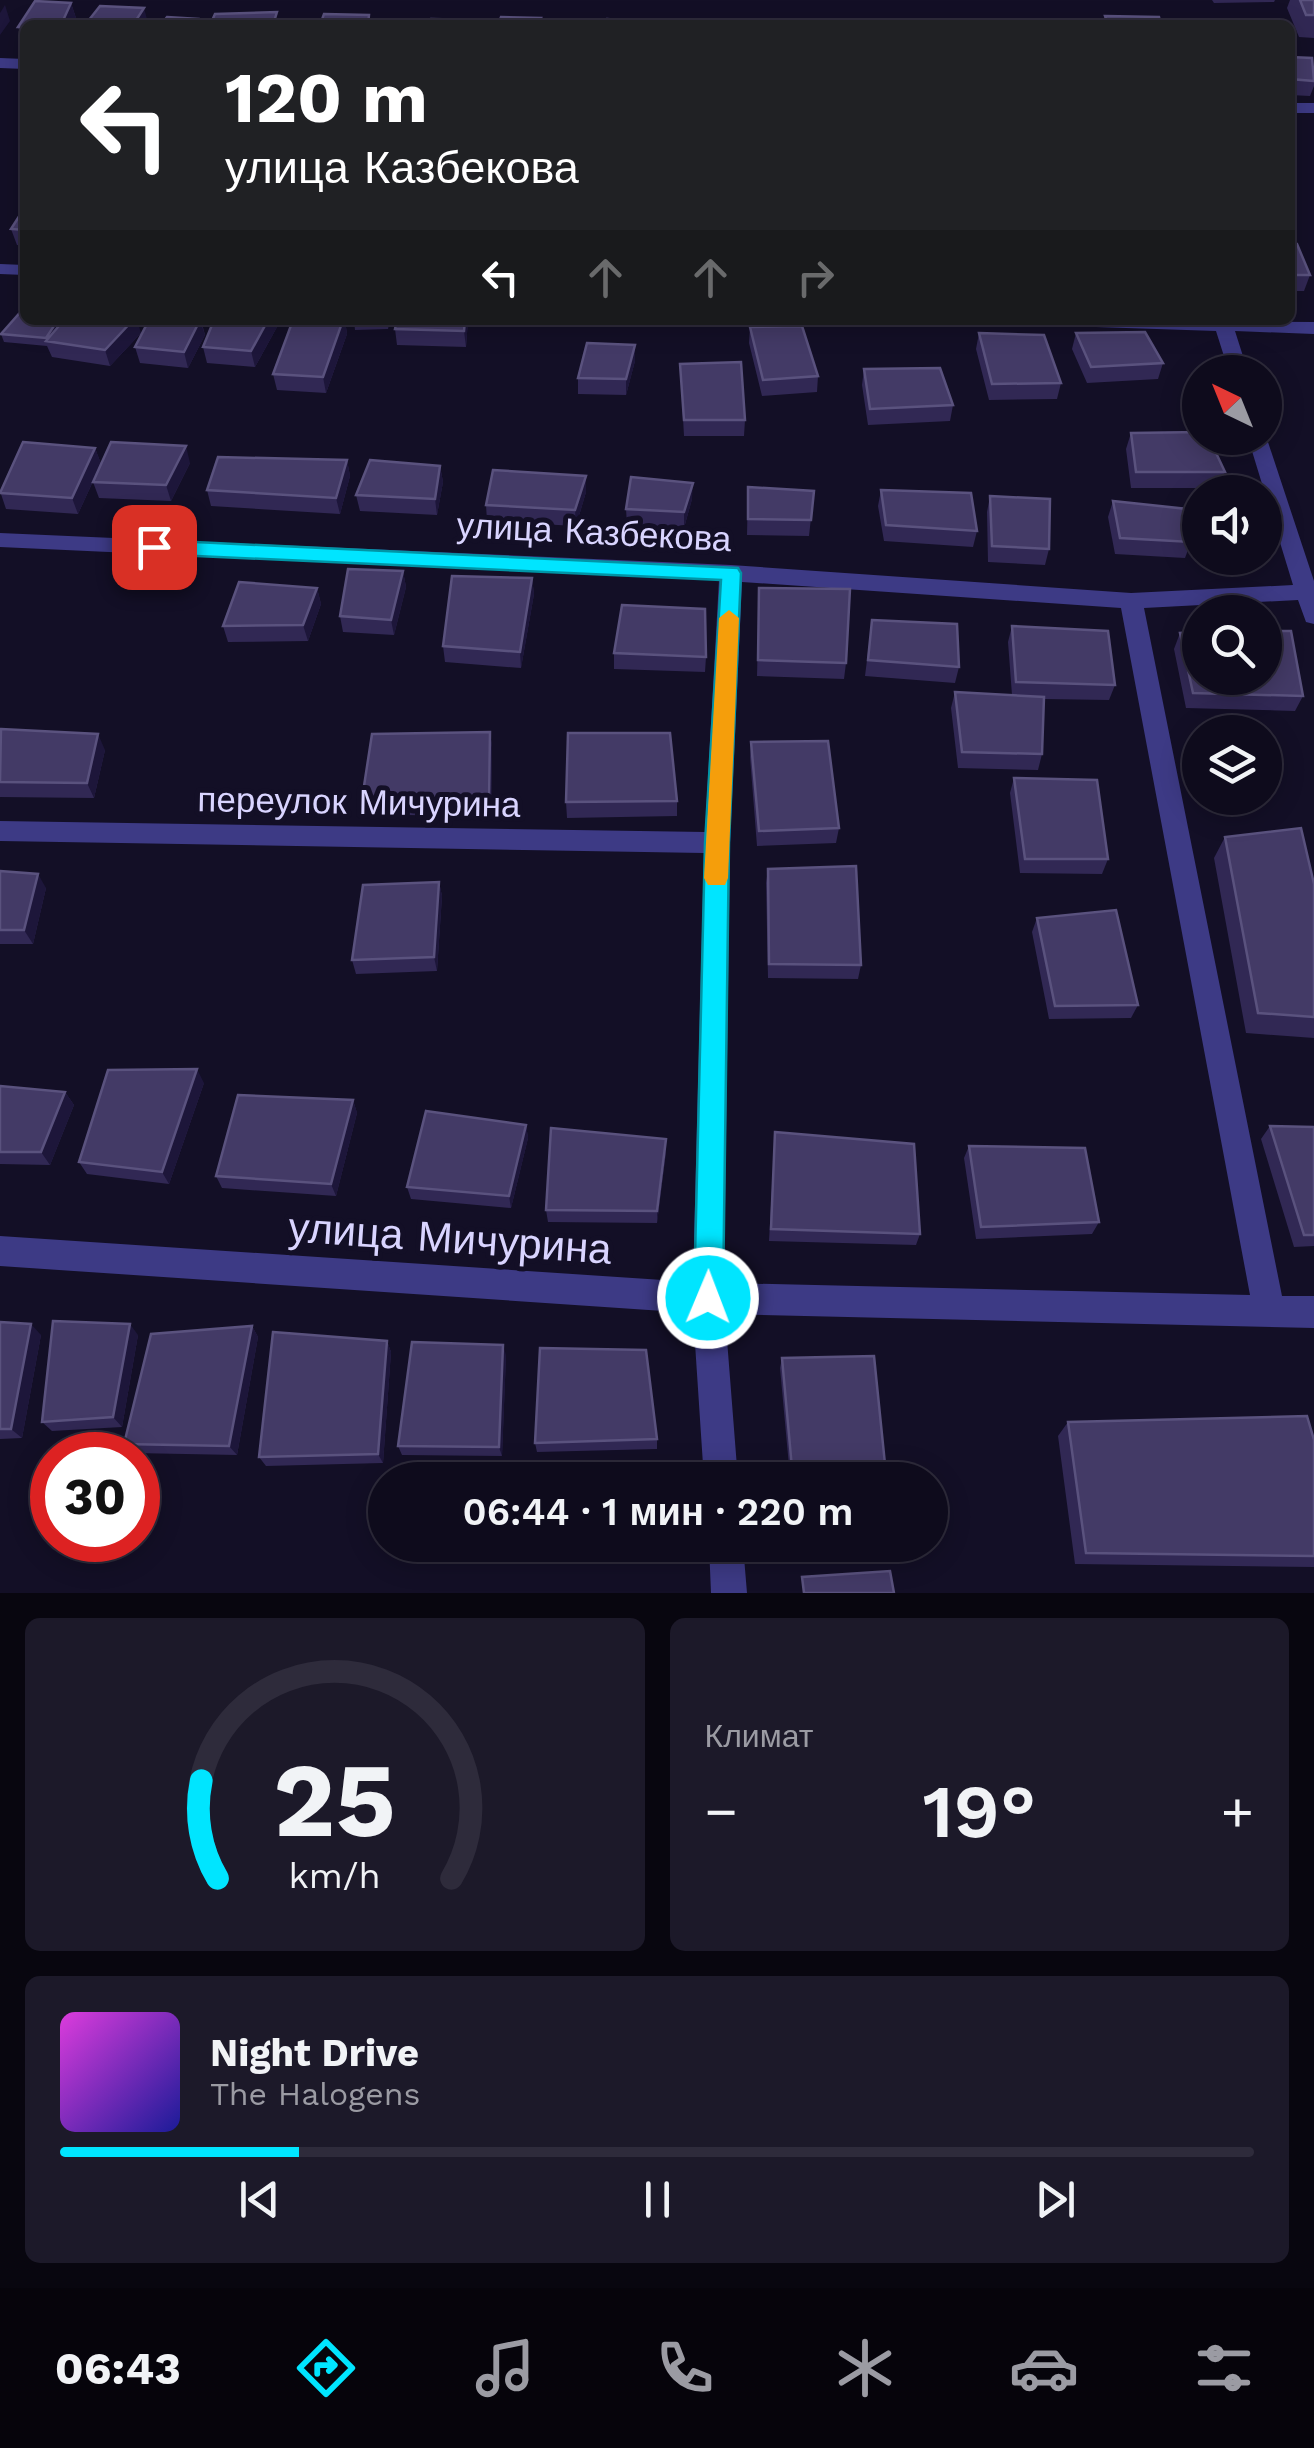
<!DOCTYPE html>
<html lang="ru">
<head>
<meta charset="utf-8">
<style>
	:root { --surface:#0e0b1c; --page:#1c1929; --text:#f1f3f6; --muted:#9b9ba3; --line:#2e2b3b; --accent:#00e5ff }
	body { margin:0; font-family:"Work Sans",sans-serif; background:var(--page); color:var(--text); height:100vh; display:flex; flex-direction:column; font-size:38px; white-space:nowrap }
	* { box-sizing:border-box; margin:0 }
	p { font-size:32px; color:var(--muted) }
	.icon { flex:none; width:55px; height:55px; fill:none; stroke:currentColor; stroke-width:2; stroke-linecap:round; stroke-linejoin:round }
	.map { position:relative; height:1593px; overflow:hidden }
	.sheet { display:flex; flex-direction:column; gap:25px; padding:25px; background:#08060f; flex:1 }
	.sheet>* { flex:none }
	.guide { position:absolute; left:20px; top:20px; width:1275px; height:305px; border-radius:15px; box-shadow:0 5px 25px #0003,0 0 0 2px var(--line); background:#202124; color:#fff; overflow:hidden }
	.needle { width:65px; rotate:317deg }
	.fabs { position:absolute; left:1182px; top:355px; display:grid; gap:20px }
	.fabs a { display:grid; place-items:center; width:100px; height:100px; border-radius:50%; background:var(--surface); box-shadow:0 5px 25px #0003,0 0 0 2px var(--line); font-size:50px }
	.speed { position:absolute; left:30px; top:1432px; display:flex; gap:20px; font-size:50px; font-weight:700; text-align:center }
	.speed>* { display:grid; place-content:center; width:130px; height:130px; border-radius:50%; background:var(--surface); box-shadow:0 5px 25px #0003,0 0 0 2px var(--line); line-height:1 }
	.speed .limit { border:15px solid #d22; background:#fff; color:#111 }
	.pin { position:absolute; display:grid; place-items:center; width:85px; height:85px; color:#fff; margin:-42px; border-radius:20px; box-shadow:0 5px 15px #0006 }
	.me { position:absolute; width:110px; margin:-55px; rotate:1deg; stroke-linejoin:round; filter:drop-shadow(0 0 8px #0008) }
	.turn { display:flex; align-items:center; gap:35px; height:210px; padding:0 40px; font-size:45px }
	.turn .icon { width:130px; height:130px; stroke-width:2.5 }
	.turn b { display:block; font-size:70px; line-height:85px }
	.lanes { display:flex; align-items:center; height:95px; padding:0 40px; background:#0003; justify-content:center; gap:50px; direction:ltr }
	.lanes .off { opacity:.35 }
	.big { font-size:75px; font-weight:600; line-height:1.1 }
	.sheet .card { flex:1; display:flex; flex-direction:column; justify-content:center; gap:15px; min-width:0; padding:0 35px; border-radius:15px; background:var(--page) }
	.sheet .dial { align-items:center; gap:0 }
	.dial svg { height:260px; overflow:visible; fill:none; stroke:var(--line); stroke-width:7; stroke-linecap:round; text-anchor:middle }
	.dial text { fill:var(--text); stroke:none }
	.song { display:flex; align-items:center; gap:30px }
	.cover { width:120px; height:120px; border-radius:15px; background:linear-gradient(135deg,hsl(300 70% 55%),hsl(240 70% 35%)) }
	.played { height:10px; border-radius:5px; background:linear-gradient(90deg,var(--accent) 20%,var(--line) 20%) }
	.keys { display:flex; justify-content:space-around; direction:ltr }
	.heat { display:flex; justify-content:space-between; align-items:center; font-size:55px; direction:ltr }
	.sheet .tiles { flex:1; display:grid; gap:25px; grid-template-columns:1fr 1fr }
	.card:last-child { grid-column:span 2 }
	.trip { position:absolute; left:368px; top:1462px; width:580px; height:100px; border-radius:50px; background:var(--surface); box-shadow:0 5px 25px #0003,0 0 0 2px var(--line); font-weight:600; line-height:100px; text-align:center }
	.tab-bar { display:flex; height:160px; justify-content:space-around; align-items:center; background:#06040b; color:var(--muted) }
	.tab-bar .icon { width:70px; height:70px }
	.tab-bar .current { color:var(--accent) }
	.tab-bar b { font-size:45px; color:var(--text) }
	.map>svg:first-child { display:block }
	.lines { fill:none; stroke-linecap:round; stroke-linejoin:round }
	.street { fill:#3d3a85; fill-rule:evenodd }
	.wall { fill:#312854 }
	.shaded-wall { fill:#1d163a }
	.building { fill:#433a66; stroke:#5a527e; stroke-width:2.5 }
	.route { fill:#00e5ff; stroke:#0095a6; stroke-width:2.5 }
	.slow { fill:#f59e0b }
	.labels { text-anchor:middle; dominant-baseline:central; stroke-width:10; stroke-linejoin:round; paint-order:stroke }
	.street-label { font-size:35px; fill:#d9d4ff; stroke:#130f26 }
	.near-street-label { font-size:42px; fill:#d9d4ff; stroke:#130f26 }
</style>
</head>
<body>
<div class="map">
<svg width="1314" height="1593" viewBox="0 0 1314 1593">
	<rect width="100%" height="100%" fill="#130f26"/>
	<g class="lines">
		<path class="street" d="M0 58 25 59V69L0 68Z
			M1290 103H1314V113H1290Z
			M0 264 25 265V275L0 274Z
			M1057 320 1314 322V334L1235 331 1248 372H1229L1216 331 1066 326Z
			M1265 433 1314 581V624L1306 622 1298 600 1144 608 1282 1296H1314V1328L725 1314 738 1480H704L693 1313 0 1266V1236L693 1282 704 853 0 841V821L705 832 719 580 0 547V533L731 565 1131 593 1293 585 1248 438H1265ZM742 582 1121 608 1250 1295 724 1283 730 843Z
			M709 1545H743L747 1593H711Z"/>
	</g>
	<path class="wall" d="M1212 0H1275L1274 2 1214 3Z
		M1290 0H1314V38L1299 37 1287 8Z
		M35 1 71 3 76 18 72 25H25V42H23L18 27Z
		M1290 57 1314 69V86L1310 96 1290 95Z
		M25 207V246L17 245 11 229Z
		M1290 244 1310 275 1304 291H1290Z
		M25 320 141 333 110 366 52 357 47 346 4 342 1 334Z
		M201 320 205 335 188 368 140 363 135 347Z
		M293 320H345L347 334 326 393 277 390 273 374Z
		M354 320H390L388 329 355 330Z
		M468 320 466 347 397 345 395 329Z
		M277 327 255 367 207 363 203 347Z
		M750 327 818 376 817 392 762 396 749 343Z
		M979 333 1061 383 1057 399 989 400 976 349Z
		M1076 333 1163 363 1158 379 1087 383 1072 349Z
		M635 345V361L626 395 578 394V378Z
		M680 364 745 420 744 436H684Z
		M864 369 953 405 950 421 868 425 862 385Z
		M1131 433 1225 472 1219 488H1131L1126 449Z
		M95 448 101 464 78 514 6 509 0 491Z
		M347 460 350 476 340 514 211 506 207 490Z
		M190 463 171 501 99 498 93 482Z
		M440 466 443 482 437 515 360 511 356 495Z
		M748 487 814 491 809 536 747 535Z
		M881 490 977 531 973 547 884 541 878 506Z
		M586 492 576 526 487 521 486 505Z
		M990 496 1049 549 1045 565 988 562 987 512Z
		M692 499 684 528 627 525 626 509Z
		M1113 501 1191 542 1185 558 1115 554 1108 517Z
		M403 571 406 587 394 635 343 632 340 616Z
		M532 578 534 594 521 668 445 662 443 646Z
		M317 588 321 604 308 641 228 642 223 626Z
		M759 588 846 663 844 679 757 676Z
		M872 620 959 667 955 683 865 676Z
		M1012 626 1115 685 1109 700 1044 699 1042 754 1038 770 958 768 951 708 955 692 1012 695 1008 642Z
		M1180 633 1303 696 1295 711 1186 708 1174 649Z
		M614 653 706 657 705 672 614 669Z
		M490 732 492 747 491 817 366 814 362 799Z
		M0 733 105 750 94 798 0 797Z
		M751 742 839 828 836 843 757 846 750 757Z
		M1014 778 1108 859 1102 874 1020 873 1010 793Z
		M677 801V816L567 818 566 802Z
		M1225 837 1314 884V1038L1246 1033 1214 858Z
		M768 869 861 965 858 979 768 978 766 883Z
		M0 871 46 888 33 944H0Z
		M439 882 442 896 437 971 356 974 352 960Z
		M1037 918 1138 1005 1131 1018 1049 1019 1032 932Z
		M204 1083 169 1184 87 1174 79 1162Z
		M0 1086 65 1092 74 1105 50 1165 0 1164Z
		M353 1100 357 1113 336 1196 222 1188 216 1176Z
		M526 1125 528 1138 511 1208 411 1199 407 1187Z
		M1270 1126 1314 1127V1246L1294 1247 1261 1139Z
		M775 1132 920 1234 916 1245 769 1241Z
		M969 1146 1099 1222 1092 1234 976 1239 964 1158Z
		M666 1152 657 1223 548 1222 546 1210Z
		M0 1322 41 1335 22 1438 0 1439Z
		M252 1326 258 1337 237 1455 133 1453 124 1444Z
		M138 1335 122 1427 52 1431 42 1422Z
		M387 1341 391 1352 383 1463 266 1466 259 1457Z
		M506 1355 502 1456 402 1455 398 1446Z
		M782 1358 885 1464 881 1473 790 1477 780 1368Z
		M1068 1422 1314 1440V1567L1075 1564 1058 1436Z
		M657 1439V1449L537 1452 535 1443Z"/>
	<path class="shaded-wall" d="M71 3 76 18 72 25H61Z
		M5 5 10 21 0 35V13Z
		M144 8 148 23 147 25H133Z
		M58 320H64L47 341 46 338Z
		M133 320H137L141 333 110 366 105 350Z
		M200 320 205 335 188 368 184 352Z
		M268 320H276L277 327 255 367 251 351Z
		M343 320H345L347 334 326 393 323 377Z
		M465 320H468L466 347 464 331Z
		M635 345V361L626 395V379Z
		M186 446 190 463 171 501 166 485Z
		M95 448 101 464 78 514 72 498Z
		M347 460 350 476 340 514 336 498Z
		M440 466 443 482 437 515 435 499Z
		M586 476V492L576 526 575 510Z
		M693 483 692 499 684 528V512Z
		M403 571 406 587 394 635 391 620Z
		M532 578 534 594 521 668 520 652Z
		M317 588 321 604 308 641 303 625Z
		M490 732 492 747 491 817 489 802Z
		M98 734 105 750 94 798 87 783Z
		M38 874 46 888 33 944 24 930Z
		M439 882 442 896 437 971 434 957Z
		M197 1069 204 1083 169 1184 162 1172Z
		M65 1092 74 1105 50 1165 41 1152Z
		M353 1100 357 1113 336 1196 331 1184Z
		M526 1125 528 1138 511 1208 509 1196Z
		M666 1139V1152L657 1223V1211Z
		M31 1324 41 1335 22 1438 11 1429Z
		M130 1324 138 1335 122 1427 113 1417Z
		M252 1326 258 1337 237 1455 229 1446Z
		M387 1341 391 1352 383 1463 378 1454Z
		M503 1345 506 1355 502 1456 499 1447Z"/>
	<path class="building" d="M1300 0H1314V15H1306Z
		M35 1 71 3 61 25H25V27H18Z
		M100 6 144 8 133 25H85Z
		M277 12 273 25H210L215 14Z
		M324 14 369 15 368 25H320Z
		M1105 16 1159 17 1161 25H1108Z
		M167 17 198 19 195 25H161Z
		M501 17 541 18 538 25H498Z
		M431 19 477 20 475 25H428Z
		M607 19 654 23V25H605Z
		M1290 57 1312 58 1314 81 1290 79Z
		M25 207V230L11 229Z
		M1290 244H1297L1310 275H1290Z
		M24 308 25 320H58L46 338 1 334Z
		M64 320H133L105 350 46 341Z
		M149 320H200L184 352 135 347Z
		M214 320H268L251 351 203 347Z
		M293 320H343L323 377 273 374Z
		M397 320H465L464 331 395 329Z
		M802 326 818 376 763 380 750 327Z
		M1145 332 1163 363 1091 367 1076 333Z
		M979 333 1044 335 1061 383 992 384Z
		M587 343 635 345 626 379 578 378Z
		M741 362 745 420H684L680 364Z
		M940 368 953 405 870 409 864 369Z
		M1200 432V438H1209L1225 472H1136L1131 433Z
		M23 442 95 448 72 498 0 493Z
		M111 442 186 446 166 485 93 482Z
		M218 457 347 460 336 498 207 490Z
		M370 460 440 466 435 499 356 495Z
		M493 470 586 476 575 510 486 505Z
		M631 477 693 483 684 512 626 509Z
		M748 487 814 491 811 520 748 519Z
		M881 490 971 493 977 531 886 525Z
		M990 496 1050 499 1049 549 992 546Z
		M1113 501 1187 509 1191 542 1120 538Z
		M348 569 403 571 391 620 340 616Z
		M452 576 532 578 520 652 443 646Z
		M239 582 317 588 303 625 223 626Z
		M759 588 850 589 846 663 758 660Z
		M622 605 705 609 706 657 614 653Z
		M872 620 957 624 959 667 868 660Z
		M1012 626 1108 631 1115 685 1016 682Z
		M1265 631H1291L1303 696 1193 693 1180 633 1200 632V678H1265Z
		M955 692 1044 697 1042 754 962 752Z
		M1 729 98 734 87 783 0 782Z
		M490 732 489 802 362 799 372 734Z
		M568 733H670L677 801 566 802Z
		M828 741 839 828 759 831 751 742Z
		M1014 778 1097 780 1108 859H1025Z
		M1301 828 1314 884V1017L1258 1013 1225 837Z
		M856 866 861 965 769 964 768 869Z
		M0 871 38 874 24 930H0Z
		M439 882 434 957 352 960 363 885Z
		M1116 910 1138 1005 1055 1006 1037 918Z
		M197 1069 162 1172 79 1162 108 1070Z
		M0 1086 65 1092 41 1152H0Z
		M238 1095 353 1100 331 1184 216 1176Z
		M426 1111 526 1125 509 1196 407 1187Z
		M1270 1126 1314 1127V1235H1304Z
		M551 1128 666 1139 657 1211 546 1210Z
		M775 1132 914 1144 920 1234 771 1229Z
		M969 1146 1085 1148 1099 1222 981 1227Z
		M53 1321 130 1324 113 1417 42 1422Z
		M0 1322 31 1324 11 1429H0Z
		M252 1326 229 1446 124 1444 151 1334Z
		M273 1332 387 1341 378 1454 259 1457Z
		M412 1342 503 1345 499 1447 398 1446Z
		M540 1348 646 1350 657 1439 535 1443Z
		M874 1356 885 1464 792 1468 782 1358Z
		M1307 1416 1314 1440V1556L1086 1553 1068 1422Z
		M890 1571 894 1593H804L802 1577Z"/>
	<path class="route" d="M154 540 738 568 741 573 729 843 723 1298 718 1308 708 1312 698 1308 694 1298 705 843 721 580 154 554 144 547Z"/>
	<path class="slow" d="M729 610 739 618 728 878 725 885H708L704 878 719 618Z"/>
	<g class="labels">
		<g class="street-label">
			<text transform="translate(594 532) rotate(3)">улица Казбекова</text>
			<text transform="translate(359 802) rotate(1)">переулок Мичурина</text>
		</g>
		<g class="near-street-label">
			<text transform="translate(450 1238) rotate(4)">улица Мичурина</text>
		</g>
	</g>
</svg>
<div class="fabs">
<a><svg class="needle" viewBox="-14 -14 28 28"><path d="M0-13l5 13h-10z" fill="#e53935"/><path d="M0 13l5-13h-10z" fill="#9b9ba3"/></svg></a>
<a><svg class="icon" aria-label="sound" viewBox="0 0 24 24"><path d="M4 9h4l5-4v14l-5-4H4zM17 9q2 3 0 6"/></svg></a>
<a><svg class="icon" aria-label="search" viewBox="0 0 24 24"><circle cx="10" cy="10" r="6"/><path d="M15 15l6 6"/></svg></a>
<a><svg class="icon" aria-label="layers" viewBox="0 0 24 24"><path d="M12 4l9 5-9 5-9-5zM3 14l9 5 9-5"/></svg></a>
</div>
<div class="speed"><div class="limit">30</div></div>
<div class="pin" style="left:154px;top:547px;background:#d93025"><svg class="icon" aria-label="arrive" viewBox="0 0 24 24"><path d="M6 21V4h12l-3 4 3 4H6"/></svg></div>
<svg class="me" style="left:708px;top:1298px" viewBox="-20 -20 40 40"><circle r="17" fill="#00e5ff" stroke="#fff" stroke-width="3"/><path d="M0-11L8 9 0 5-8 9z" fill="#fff"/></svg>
<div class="trip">06:44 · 1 мин · 220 m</div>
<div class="guide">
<div class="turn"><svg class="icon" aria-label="left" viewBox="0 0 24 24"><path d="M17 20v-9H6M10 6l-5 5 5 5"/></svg><div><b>120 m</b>улица Казбекова</div></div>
<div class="lanes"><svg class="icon" aria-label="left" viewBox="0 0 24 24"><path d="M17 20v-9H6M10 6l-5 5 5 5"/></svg><svg class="icon off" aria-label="ahead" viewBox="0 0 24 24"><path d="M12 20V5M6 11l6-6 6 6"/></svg><svg class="icon off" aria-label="ahead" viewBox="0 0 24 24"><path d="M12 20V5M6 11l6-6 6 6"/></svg><svg class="icon off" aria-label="right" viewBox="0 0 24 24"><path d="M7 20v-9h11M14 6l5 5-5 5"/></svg></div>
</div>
</div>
<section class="sheet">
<div class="tiles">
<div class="card dial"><svg viewBox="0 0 100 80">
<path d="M14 69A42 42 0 1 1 86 69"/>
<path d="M14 69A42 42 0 0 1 9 39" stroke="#00e5ff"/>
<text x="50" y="56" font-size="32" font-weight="700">25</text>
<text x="50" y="72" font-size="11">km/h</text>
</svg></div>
<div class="card"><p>Климат</p>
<div class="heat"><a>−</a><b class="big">19°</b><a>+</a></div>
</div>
<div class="card">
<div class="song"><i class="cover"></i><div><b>Night Drive</b><p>The Halogens</p></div></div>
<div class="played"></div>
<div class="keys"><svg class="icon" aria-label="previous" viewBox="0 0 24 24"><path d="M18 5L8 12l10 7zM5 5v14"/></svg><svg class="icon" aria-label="pause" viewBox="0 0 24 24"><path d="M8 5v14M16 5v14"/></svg><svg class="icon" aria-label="next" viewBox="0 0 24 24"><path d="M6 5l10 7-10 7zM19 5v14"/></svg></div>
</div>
</div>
</section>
<nav class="tab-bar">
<b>06:43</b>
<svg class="icon current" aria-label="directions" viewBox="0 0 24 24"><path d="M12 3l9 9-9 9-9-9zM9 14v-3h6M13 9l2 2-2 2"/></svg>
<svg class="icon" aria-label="music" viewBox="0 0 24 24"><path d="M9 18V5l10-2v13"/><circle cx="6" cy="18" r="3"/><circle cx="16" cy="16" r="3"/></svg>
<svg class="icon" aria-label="phone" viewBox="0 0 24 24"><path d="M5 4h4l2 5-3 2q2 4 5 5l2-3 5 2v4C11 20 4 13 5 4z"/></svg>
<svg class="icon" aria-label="climate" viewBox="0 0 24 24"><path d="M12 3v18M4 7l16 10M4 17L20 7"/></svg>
<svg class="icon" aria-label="car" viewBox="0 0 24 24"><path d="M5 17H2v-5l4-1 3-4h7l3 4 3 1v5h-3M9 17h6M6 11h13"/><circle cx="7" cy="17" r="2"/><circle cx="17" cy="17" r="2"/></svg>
<svg class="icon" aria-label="filters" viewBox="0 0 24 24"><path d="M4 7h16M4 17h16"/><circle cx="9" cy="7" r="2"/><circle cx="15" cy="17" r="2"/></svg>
</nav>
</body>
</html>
